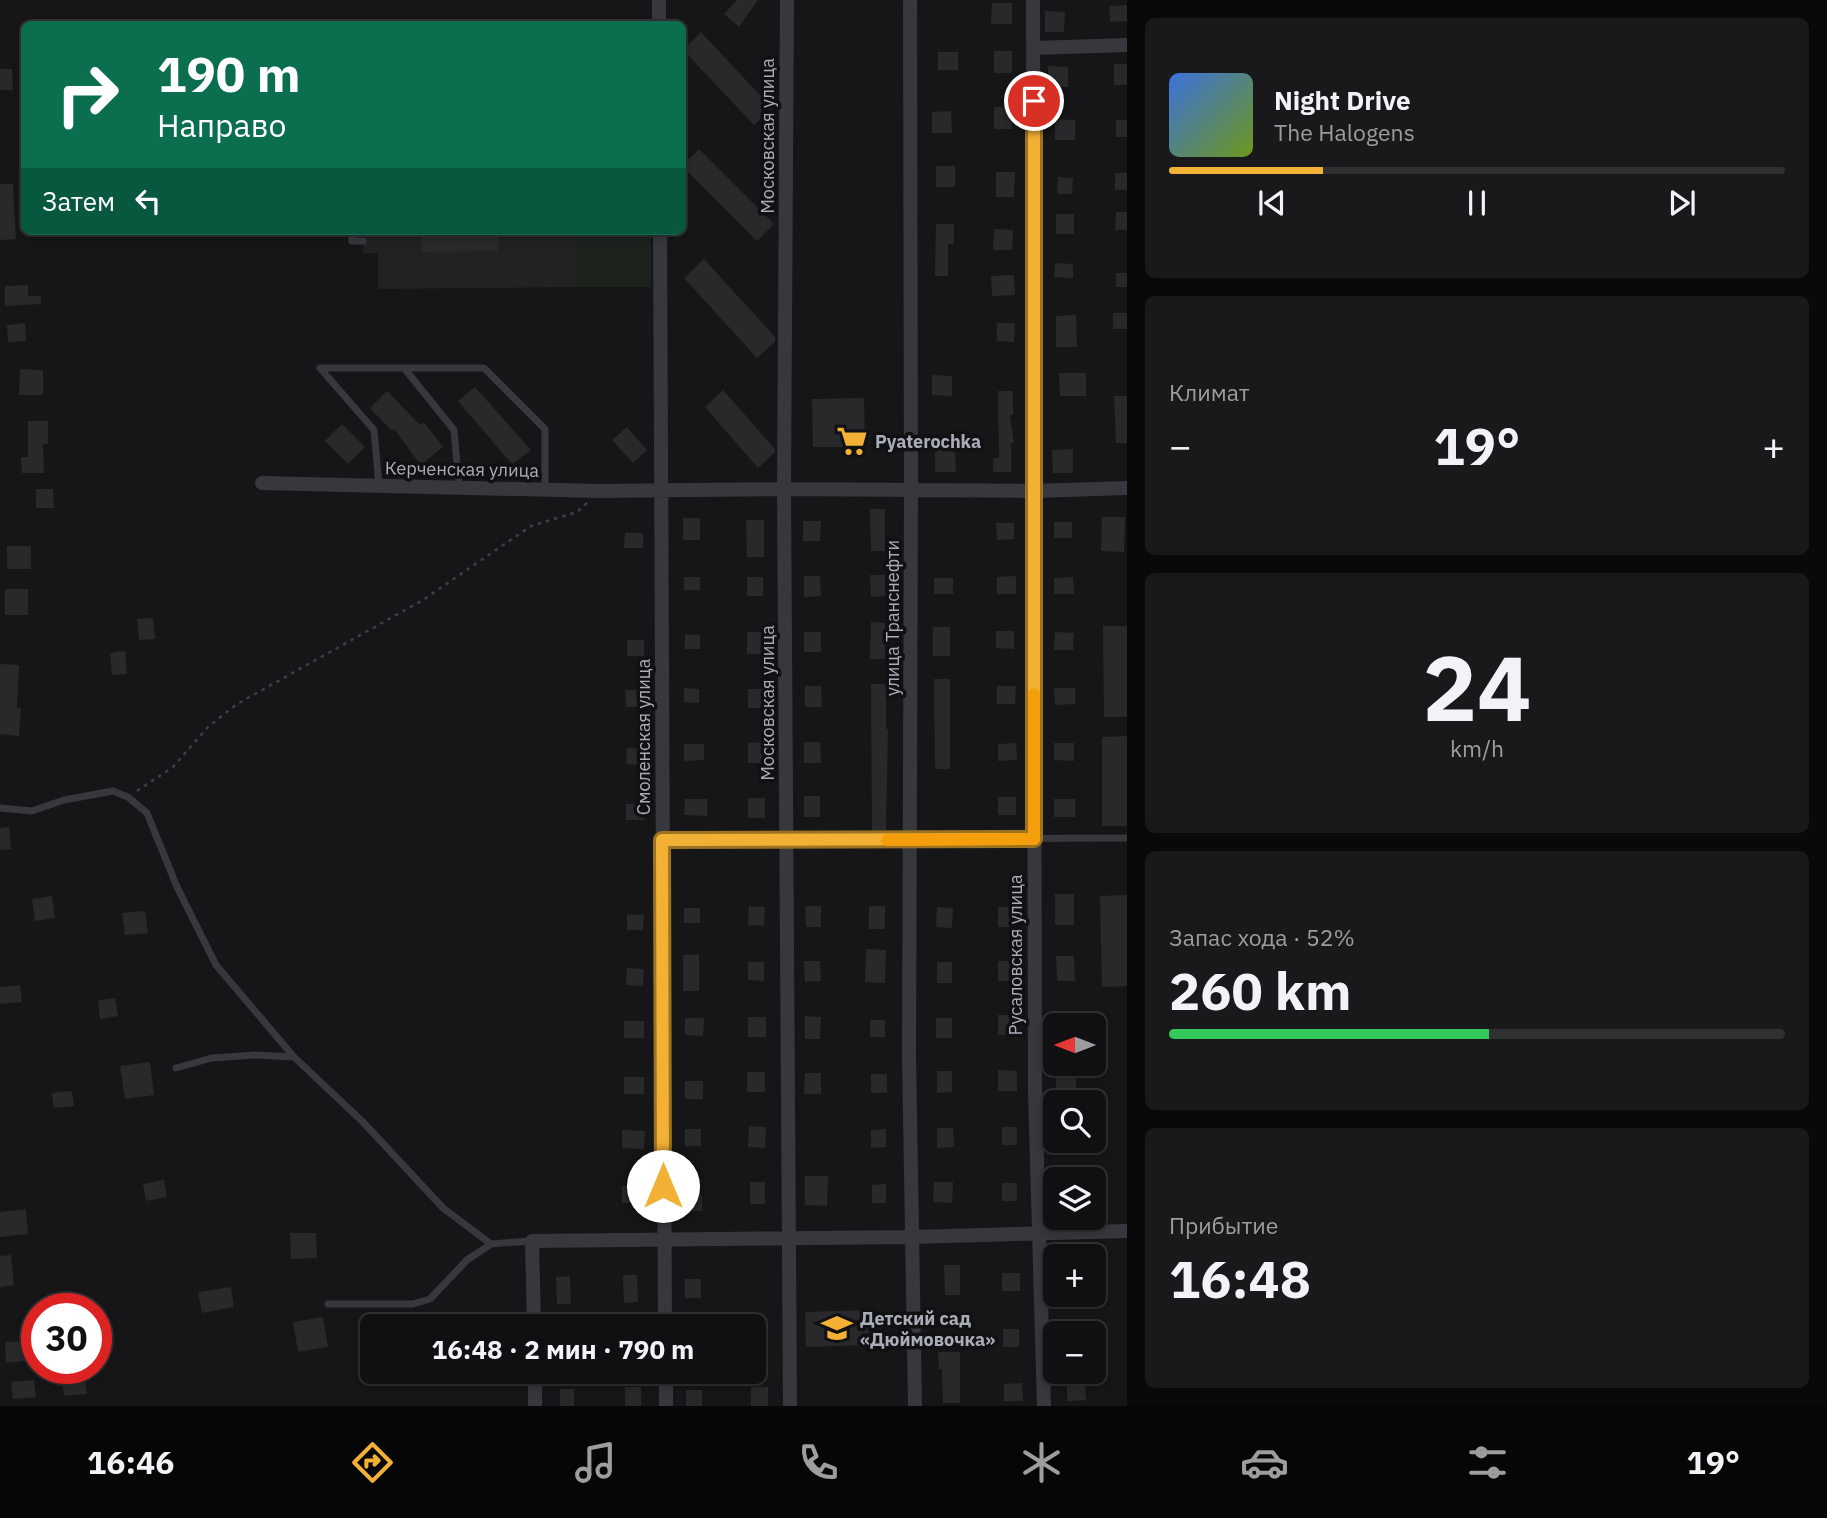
<!DOCTYPE html>
<html lang="ru">
<head>
<meta charset="utf-8">
<style>
	:root { --surface:#101012; --page:#19191b; --text:#f1f3f6; --muted:#9c9d9f; --line:#303032; --accent:#f2b134 }
	body { margin:0; font-family:"IBM Plex Sans",sans-serif; background:var(--page); color:var(--text); height:100vh; display:flex; flex-direction:column; font-size:26px; white-space:nowrap }
	* { box-sizing:border-box; margin:0 }
	p { font-size:23px; color:var(--muted) }
	.icon { flex:none; width:38px; height:38px; fill:none; stroke:currentColor; stroke-width:2; stroke-linecap:round; stroke-linejoin:round }
	.map { position:relative; flex:1; overflow:hidden }
	.side { display:flex; flex-direction:column; gap:18px; padding:18px; background:#09090a; width:700px }
	.side>* { flex:none }
	.guide { position:absolute; left:21px; top:21px; width:665px; height:214px; border-radius:10px; box-shadow:0 4px 10px #0003,0 0 0 2px var(--line); background:#0b6e4f; color:#fff; overflow:hidden }
	.needle { width:46px; rotate:270deg }
	.fabs { position:absolute; left:1043px; top:1013px; display:grid; gap:14px }
	.fabs a { display:grid; place-items:center; width:63px; height:63px; border-radius:10px; background:var(--surface); box-shadow:0 4px 10px #0003,0 0 0 2px var(--line); font-size:35px }
	.speed { position:absolute; left:21px; top:1293px; display:flex; gap:14px; font-size:35px; font-weight:700; text-align:center }
	.speed>* { display:grid; place-content:center; width:91px; height:91px; border-radius:50%; background:var(--surface); box-shadow:0 4px 10px #0003,0 0 0 2px var(--line); line-height:1 }
	.speed .limit { border:10px solid #d22; background:#fff; color:#111 }
	.pin { position:absolute; display:grid; place-items:center; width:60px; height:60px; color:#fff; margin:-30px; border:4px solid #fff; border-radius:50%; box-shadow:0 2px 7px #0007 }
	.me { position:absolute; width:77px; margin:-38px; rotate:0deg; stroke-linejoin:round; filter:drop-shadow(0 0 5px #0008) }
	.turn { display:flex; align-items:center; gap:24px; height:147px; padding:0 21px; font-size:32px }
	.turn .icon { width:91px; height:91px; stroke-width:2.5 }
	.turn b { display:block; font-size:49px; line-height:60px }
	.then { display:flex; align-items:center; height:66px; padding:0 21px; background:#0003; gap:14px; font-size:26px }
	.big { font-size:52px; font-weight:700; line-height:1.1 }
	.side .tile { flex:1; display:flex; flex-direction:column; justify-content:center; gap:10px; min-width:0; padding:0 24px; border-radius:10px; background:var(--page) }
	.side .dial { align-items:center; gap:0 }
	.dial b { font-size:91px; line-height:1 }
	.song { display:flex; align-items:center; gap:21px }
	.cover { width:84px; height:84px; border-radius:10px; background:linear-gradient(135deg,hsl(220 70% 55%),hsl(80 70% 35%)) }
	.played { height:7px; border-radius:4px; background:linear-gradient(90deg,var(--accent) 25%,var(--line) 25%) }
	.keys { display:flex; justify-content:space-around; direction:ltr }
	.heat { display:flex; justify-content:space-between; align-items:center; font-size:38px; direction:ltr }
	.charge { height:10px; border-radius:5px; background:linear-gradient(90deg,#34c759 52%,var(--line) 0) }
	.trip { position:absolute; left:360px; top:1314px; width:406px; height:70px; border-radius:10px; background:var(--surface); box-shadow:0 4px 10px #0003,0 0 0 2px var(--line); font-weight:700; line-height:70px; text-align:center }
	.dock { display:flex; height:112px; justify-content:space-around; align-items:center; background:#060607; color:var(--muted) }
	.dock .icon { width:49px; height:49px }
	.dock .current { color:var(--accent) }
	.dock b { font-size:32px; color:var(--text) }
	main { display:flex; flex:1; min-height:0 }
	.map>svg:first-child { display:block }
	.built { fill:#222225 }
	.green { fill:#1c231d }
	.building { fill:#29292c }
	.lines { fill:none; stroke-linecap:round; stroke-linejoin:round }
	.path { stroke:#3d3f44; stroke-width:2.5; stroke-dasharray:3.5 5; stroke-linecap:butt }
	.lane { stroke:#37383d; stroke-width:7 }
	.street { stroke:#37383d; stroke-width:14 }
	.route-casing { stroke:#9d7322; stroke-width:18 }
	.route { stroke:#f2b134; stroke-width:12 }
	.slow { stroke:#f59e0b; stroke-width:12 }
	.labels { text-anchor:middle; dominant-baseline:central; stroke-width:7; stroke-linejoin:round; paint-order:stroke }
	.street-label { font-size:18px; fill:#a8adb8; stroke:#111113 }
	.poi-label { font-size:18px; font-weight:bold; fill:#a8adb8; stroke:#111113; text-anchor:start }
</style>
</head>
<body>
<main>
<div class="map">
<svg width="1127" height="1406" viewBox="0 0 1127 1406">
	<rect width="100%" height="100%" fill="#161618"/>
	<path class="built" d="M363 231H576V287L378 289V253H363Z"/>
	<path class="green" d="M576 231H651V287H576Z"/>
	<path class="building" d="M737 0H758L739 27 724 14Z
		M992 3H1012V24H991Z
		M1127 5V21L1110 22 1109 6Z
		M1045 11 1065 12 1064 32H1045Z
		M701 32 772 108 754 125 683 50Z
		M994 51H1012V73H994Z
		M938 52H958V70H938Z
		M1114 64H1127V85H1114Z
		M1048 66 1068 67V87H1048Z
		M0 69H12L13 90H0Z
		M994 107H1012V129H994Z
		M951 111 952 133H932V112Z
		M1055 119 1075 120V140H1055Z
		M1116 120H1127V137H1116Z
		M699 149 774 224 757 241 682 166Z
		M936 166H955V187H936Z
		M996 172H1015L1014 197H996Z
		M1115 173H1127V190H1115Z
		M1058 177 1073 178 1072 194H1057Z
		M0 184H13L16 239 0 240Z
		M1116 212H1127V230H1115Z
		M1056 214H1074V234H1056Z
		M936 224H954V244H948V276H935Z
		M994 229 1013 230 1012 250H993Z
		M422 231H498V251L422 252Z
		M704 259 775 337V342L757 358 684 278Z
		M1055 263 1073 264V278L1054 277Z
		M1116 273H1127V287H1116Z
		M1014 275 1015 295 992 296 991 276Z
		M28 285V296H41V304L5 306V286Z
		M1113 313H1127V329H1113Z
		M1076 315 1077 347H1056V316Z
		M25 323 26 341 8 342 7 325Z
		M997 323H1015L1014 342 997 341Z
		M20 369 43 370V395H19Z
		M1059 373H1086V396H1060Z
		M932 375 952 376V396L932 395Z
		M475 387 531 450 512 464 458 401Z
		M723 390 775 449V452L758 468 705 407Z
		M387 391 420 425 424 422 443 447 421 465 394 429 392 431 370 408Z
		M998 391H1013V415H1010L1014 443H1011V472H993V458H999Z
		M1114 396H1127V443H1116Z
		M864 398 865 447H813L812 399Z
		M28 421H48V444H43L44 473H22L21 457H28Z
		M342 424 365 447 348 464 325 441Z
		M627 427 647 450 633 463 612 440Z
		M935 449H955L956 472H935Z
		M1073 449V473H1053L1052 450Z
		M36 489H53L54 508H36Z
		M870 509H885V551H871Z
		M1102 517H1125L1124 552 1101 551Z
		M683 518H700V540H683Z
		M746 520H764V557H747Z
		M803 521H821L820 541H803Z
		M1054 522H1072V538H1054Z
		M996 523H1014V539L997 540Z
		M625 533H643V548H624Z
		M7 546H31V569H7Z
		M870 575H885V596L871 597Z
		M804 576H820L821 596 804 597Z
		M1016 576V594H997V577Z
		M684 577H700V590H684Z
		M747 577H763V596H747Z
		M1073 577 1074 594H1054V578Z
		M934 578H953V594H934Z
		M5 589H28V615H5Z
		M153 618 155 639 139 640 137 619Z
		M871 622 885 623V659H870Z
		M1103 626H1127V717H1104Z
		M933 627H950V656H933Z
		M996 631H1014V649L996 648Z
		M747 632H764V654H747Z
		M804 632H821V652H804Z
		M1055 632 1074 633 1073 650H1054Z
		M685 634 700 635V649H685Z
		M627 640H644V656H627Z
		M125 651 127 674 112 675 110 653Z
		M0 664 19 665 17 708H21L19 736 0 734Z
		M934 679H950V769H935Z
		M871 684H886V729H888L886 830H872Z
		M805 686H821L822 707H805Z
		M997 686H1016L1015 704H997Z
		M684 688 699 689V703L684 702Z
		M1054 688H1075V704L1055 705Z
		M748 689H763V708H748Z
		M625 690H644V707H626Z
		M1127 736V826H1102V737Z
		M764 742V763H748V743Z
		M804 742H820L821 763H804Z
		M1016 743 1017 760 998 761V744Z
		M1054 743H1074V761L1054 760Z
		M684 744H704V760L684 761Z
		M627 748 643 749V765L626 764Z
		M804 796H820V817H804Z
		M998 797H1016V815H998Z
		M748 798H765V818H748Z
		M685 799H707V816L684 815Z
		M1054 799H1075V817H1054Z
		M626 804H643L644 820H626Z
		M9 827 11 849 0 850V828Z
		M1055 894H1074V925H1055Z
		M1127 895V986L1102 987 1100 896Z
		M52 896 55 918 35 921 32 899Z
		M749 906 765 907 764 926 748 925Z
		M805 906H821V927H806Z
		M869 906H885V929H869Z
		M937 907 953 908 952 928 936 927Z
		M998 907H1016V927H998Z
		M684 908H700V923H684Z
		M145 911 148 933 125 935 122 913Z
		M627 914 644 915 643 930H627Z
		M866 949 886 950 885 983 865 982Z
		M699 954V991H683V955Z
		M1056 956H1074L1075 981H1057Z
		M804 961H820L821 981 805 982Z
		M998 961H1015V981H998Z
		M748 962H764V981L748 980Z
		M937 962H952V983H937Z
		M627 968 644 969 643 986 626 985Z
		M20 985 22 1002 0 1004V987Z
		M115 998 118 1016 100 1019 98 1000Z
		M998 1015H1016V1035H998Z
		M805 1016 821 1017 820 1039H805Z
		M748 1017H766V1037H748Z
		M685 1018H704L703 1036 685 1035Z
		M936 1018H952V1038H936Z
		M870 1020H885V1037H870Z
		M624 1021H644V1038H624Z
		M150 1062 154 1095 125 1099 120 1066Z
		M998 1070 1017 1071V1091H998Z
		M937 1071H952V1092L937 1093Z
		M747 1072H765V1092H747Z
		M1056 1072H1076V1091H1056Z
		M805 1073H821V1094H804Z
		M871 1074H887V1093H871Z
		M624 1077H644V1094H624Z
		M685 1081H703V1099H685Z
		M72 1091 74 1106 54 1108 52 1093Z
		M749 1126 766 1127 765 1148 748 1147Z
		M1002 1127H1017V1145H1002Z
		M937 1128H953L954 1147 937 1148Z
		M685 1129H701V1146H685Z
		M886 1129V1147L871 1148V1130Z
		M622 1130 645 1131 644 1149 622 1148Z
		M805 1176H828L827 1206 805 1205Z
		M164 1180 167 1197 146 1201 143 1184Z
		M750 1182H765V1204H750Z
		M934 1182H953L952 1203 933 1202Z
		M1002 1183H1017V1201H1002Z
		M886 1184V1203H872V1185Z
		M622 1186H645V1203H622Z
		M685 1195H702V1211H685Z
		M26 1209 28 1234 0 1237V1212Z
		M290 1233H316L317 1258 291 1259Z
		M11 1255 14 1285 0 1287V1256Z
		M944 1265H960V1295H945Z
		M1002 1273H1020V1291H1002Z
		M623 1275H637L638 1302 624 1303Z
		M570 1276 571 1304H557L556 1277Z
		M685 1279H701V1298H685Z
		M231 1287 234 1307 202 1313 198 1292Z
		M868 1310 869 1345 806 1347 805 1312Z
		M323 1317 328 1347 298 1352 293 1322Z
		M1003 1329H1019V1347H1003Z
		M754 1332H765V1352H754Z
		M23 1341 25 1361 6 1363 5 1342Z
		M938 1352H960V1403H943L942 1369H939Z
		M85 1377 87 1394 64 1396 62 1379Z
		M34 1380 36 1397 13 1399 11 1382Z
		M1067 1382H1085L1086 1400 1067 1401Z
		M1022 1383 1023 1401H1004V1384Z
		M625 1387H641V1406H625Z
		M751 1387H768V1406H751Z
		M560 1389H574V1406H560Z
		M686 1390H702V1406H686Z"/>
	<g class="lines">
		<path class="path" d="M137 791 173 767 208 727 237 704 423 600 531 526 577 512 587 503"/>
		<path class="lane" d="M352 231V241H363
			M404 368 454 430 459 487
			M379 486 374 430 320 368H484L545 429V489
			M0 808 32 811 64 800 113 791 128 797 147 813 177 887 216 965 294 1057 363 1122 443 1208 491 1244 531 1241
			M663 840 1127 838
			M176 1068 212 1058 255 1055 294 1057
			M328 1304H413L430 1299 467 1260 491 1244"/>
		<path class="street" d="M659 0V24
			M787 0 784 489 790 1406
			M910 0 911 491 909 1056 915 1406
			M1033 0 1035 1092 1044 1406
			M1034 48 1127 45
			M660 231 665 1326
			M262 483 599 491 784 489 1035 491 1127 488
			M534 1326 532 1241 912 1237 1127 1231
			M535 1372V1406
			M666 1372V1406"/>
	</g>
	<g class="lines">
		<g class="route-casing">
			<path id="route" d="M663 1186 662 840 1034 839V101"/>
		</g>
		<use href="#route" class="route"/>
		<path class="slow" d="M887 840 1034 839V694"/>
	</g>
	<defs>
		<g id="supermarket-bare" transform="scale(2.415)"><path d="M-6-5.5h2.5l.6 2H6L4.5 2H-2.5L-4.4-4H-6ZM-1.5 3.2a1.3 1.3 0 1 0 .1 0ZM3 3.2a1.3 1.3 0 1 0 .1 0Z" fill="#f2b134" stroke="#111113" stroke-width="2.5" paint-order="stroke"/></g>
		<g id="school-bare" transform="scale(2.415)"><path d="M0-5L7-2L0 1L-7-2ZM-4 1L0 2.5L4 1V4Q0 6-4 4Z" fill="#f2b134" stroke="#111113" stroke-width="2.5" paint-order="stroke"/></g>
	</defs>
	<g fill-rule="evenodd">
		<use href="#supermarket-bare" x="852" y="441"/>
		<use href="#school-bare" x="837" y="1328"/>
	</g>
	<g class="labels">
		<g class="street-label">
			<text transform="translate(767 136) rotate(-90)">Московская улица</text>
			<text transform="translate(462 469) rotate(1)">Керченская улица</text>
			<text transform="translate(892 618) rotate(-90)">улица Транснефти</text>
			<text transform="translate(767 703) rotate(-90)">Московская улица</text>
			<text transform="translate(643 737) rotate(-90)">Смоленская улица</text>
			<text transform="translate(1015 955) rotate(-90)">Русаловская улица</text>
		</g>
		<g class="poi-label">
			<text x="875" y="441">Pyaterochka</text>
			<text x="860" y="1318">Детский сад<tspan x="860" dy="21">«Дюймовочка»</tspan></text>
		</g>
	</g>
</svg>
<div class="fabs">
<a><svg class="needle" viewBox="-14 -14 28 28"><path d="M0-13l5 13h-10z" fill="#e53935"/><path d="M0 13l5-13h-10z" fill="#9c9d9f"/></svg></a>
<a><svg class="icon" aria-label="search" viewBox="0 0 24 24"><circle cx="10" cy="10" r="6"/><path d="M15 15l6 6"/></svg></a>
<a><svg class="icon" aria-label="layers" viewBox="0 0 24 24"><path d="M12 4l9 5-9 5-9-5zM3 14l9 5 9-5"/></svg></a>
<a>+</a>
<a>−</a>
</div>
<div class="speed"><div class="limit">30</div></div>
<div class="pin" style="left:1034px;top:101px;background:#d93025"><svg class="icon" aria-label="arrive" viewBox="0 0 24 24"><path d="M6 21V4h12l-3 4 3 4H6"/></svg></div>
<svg class="me" style="left:663px;top:1186px" viewBox="-20 -20 40 40"><circle r="19" fill="#fff"/><path d="M0-13L10 11 0 6-10 11z" fill="#f2b134"/></svg>
<div class="trip">16:48 · 2 мин · 790 m</div>
<div class="guide">
<div class="turn"><svg class="icon" aria-label="right" viewBox="0 0 24 24"><path d="M7 20v-9h11M14 6l5 5-5 5"/></svg><div><b>190 m</b>Направо</div></div>
<div class="then">Затем<svg class="icon" aria-label="left" viewBox="0 0 24 24"><path d="M17 20v-9H6M10 6l-5 5 5 5"/></svg></div>
</div>
</div>
<section class="side">
<div class="tile">
<div class="song"><i class="cover"></i><div><b>Night Drive</b><p>The Halogens</p></div></div>
<div class="played"></div>
<div class="keys"><svg class="icon" aria-label="previous" viewBox="0 0 24 24"><path d="M18 5L8 12l10 7zM5 5v14"/></svg><svg class="icon" aria-label="pause" viewBox="0 0 24 24"><path d="M8 5v14M16 5v14"/></svg><svg class="icon" aria-label="next" viewBox="0 0 24 24"><path d="M6 5l10 7-10 7zM19 5v14"/></svg></div>
</div>
<div class="tile"><p>Климат</p>
<div class="heat"><a>−</a><b class="big">19°</b><a>+</a></div>
</div>
<div class="tile dial"><b>24</b><p>km/h</p></div>
<div class="tile"><p>Запас хода · 52%</p><b class="big">260 km</b><div class="charge"></div></div>
<div class="tile"><p>Прибытие</p><b class="big">16:48</b></div>
</section>
</main>
<nav class="dock">
<b>16:46</b>
<svg class="icon current" aria-label="directions" viewBox="0 0 24 24"><path d="M12 3l9 9-9 9-9-9zM9 14v-3h6M13 9l2 2-2 2"/></svg>
<svg class="icon" aria-label="music" viewBox="0 0 24 24"><path d="M9 18V5l10-2v13"/><circle cx="6" cy="18" r="3"/><circle cx="16" cy="16" r="3"/></svg>
<svg class="icon" aria-label="phone" viewBox="0 0 24 24"><path d="M5 4h4l2 5-3 2q2 4 5 5l2-3 5 2v4C11 20 4 13 5 4z"/></svg>
<svg class="icon" aria-label="climate" viewBox="0 0 24 24"><path d="M12 3v18M4 7l16 10M4 17L20 7"/></svg>
<svg class="icon" aria-label="car" viewBox="0 0 24 24"><path d="M5 17H2v-5l4-1 3-4h7l3 4 3 1v5h-3M9 17h6M6 11h13"/><circle cx="7" cy="17" r="2"/><circle cx="17" cy="17" r="2"/></svg>
<svg class="icon" aria-label="filters" viewBox="0 0 24 24"><path d="M4 7h16M4 17h16"/><circle cx="9" cy="7" r="2"/><circle cx="15" cy="17" r="2"/></svg>
<b>19°</b>
</nav>
</body>
</html>
